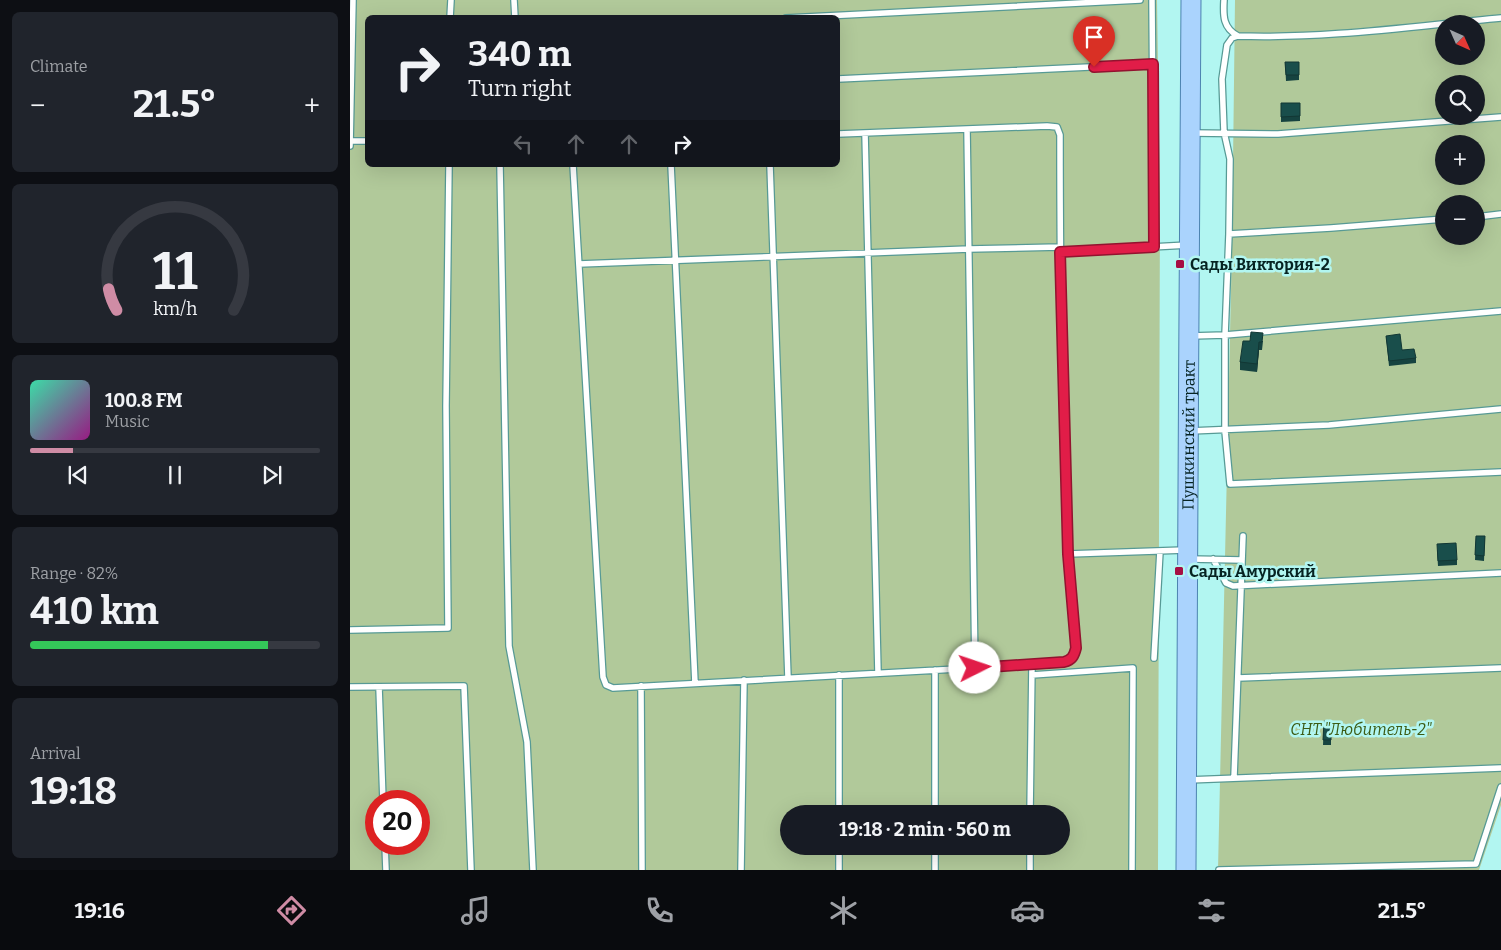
<!DOCTYPE html>
<html lang="en">
<head>
<meta charset="utf-8">
<style>
	:root { --surface:#171b24; --page:#20242c; --text:#f1f3f6; --muted:#9ea1a6; --line:#363941; --accent:#cf8ca5 }
	body { margin:0; font-family:Bitter,serif; background:var(--page); color:var(--text); height:100vh; display:flex; flex-direction:column; font-size:19px; white-space:nowrap }
	* { box-sizing:border-box; margin:0 }
	p { font-size:16px; color:var(--muted) }
	.icon { flex:none; width:28px; height:28px; fill:none; stroke:currentColor; stroke-width:2; stroke-linecap:round; stroke-linejoin:round }
	.map { position:relative; flex:1; overflow:hidden }
	.sheet { display:flex; flex-direction:column; gap:12px; padding:12px; background:#0d0f14; width:350px }
	.sheet>* { flex:none }
	.hud { position:absolute; left:15px; top:15px; width:475px; height:152px; border-radius:8px; box-shadow:0 5px 20px #0002; background:#171b24; color:var(--text); overflow:hidden }
	.needle { width:32px; rotate:135deg }
	.tools { position:absolute; left:1085px; top:15px; display:grid; gap:10px }
	.tools a { display:grid; place-items:center; width:50px; height:50px; border-radius:50%; background:var(--surface); box-shadow:0 5px 20px #0002; font-size:25px }
	.speed { position:absolute; left:15px; top:790px; display:flex; gap:10px; font-size:25px; font-weight:700; text-align:center }
	.speed>* { display:grid; place-content:center; width:65px; height:65px; border-radius:50%; background:var(--surface); box-shadow:0 5px 20px #0002; line-height:1 }
	.speed .limit { border:8px solid #d22; background:#fff; color:#111 }
	.pin { position:absolute; display:grid; place-items:center; width:42px; height:42px; color:#fff; margin:-51px -21px; border-radius:50% 50% 50% 0; rotate:-45deg; box-shadow:0 0 5px #0007 }
	.pin .icon { rotate:45deg }
	.me { position:absolute; width:55px; margin:-28px; rotate:86deg; stroke-linejoin:round; filter:drop-shadow(0 0 4px #0008) }
	.turn { display:flex; align-items:center; gap:18px; height:105px; padding:0 20px; font-size:22px }
	.turn .icon { width:65px; height:65px; stroke-width:2.5 }
	.turn b { display:block; font-size:35px; line-height:42px }
	.lanes { display:flex; align-items:center; height:48px; padding:0 20px; background:#0003; justify-content:center; gap:25px; direction:ltr }
	.lanes .off { opacity:.35 }
	.big { font-size:38px; font-weight:700; line-height:1.1 }
	.sheet .widget { flex:1; display:flex; flex-direction:column; justify-content:center; gap:8px; min-width:0; padding:0 18px; border-radius:8px; background:var(--page) }
	.sheet .dial { align-items:center; gap:0 }
	.dial svg { height:130px; overflow:visible; fill:none; stroke:var(--line); stroke-width:7; stroke-linecap:round; text-anchor:middle }
	.dial text { fill:var(--text); stroke:none }
	.song { display:flex; align-items:center; gap:15px }
	.cover { width:60px; height:60px; border-radius:8px; background:linear-gradient(135deg,hsl(160 70% 55%),hsl(310 70% 35%)) }
	.played { height:5px; border-radius:2px; background:linear-gradient(90deg,var(--accent) 15%,var(--line) 15%) }
	.keys { display:flex; justify-content:space-around; direction:ltr }
	.heat { display:flex; justify-content:space-between; align-items:center; font-size:28px; direction:ltr }
	.charge { height:8px; border-radius:4px; background:linear-gradient(90deg,#34c759 82%,var(--line) 0) }
	.trip { position:absolute; left:430px; top:805px; width:290px; height:50px; border-radius:25px; background:var(--surface); box-shadow:0 5px 20px #0002; font-weight:700; line-height:50px; text-align:center }
	.tabs { display:flex; height:80px; justify-content:space-around; align-items:center; background:#090b0e; color:var(--muted) }
	.tabs .icon { width:35px; height:35px }
	.tabs .on { color:var(--accent) }
	.tabs b { font-size:22px; color:var(--text) }
	main { display:flex; flex:1; min-height:0 }
	.map>svg:first-child { display:block }
	.green { fill:#b1c99a; fill-rule:evenodd }
	.lines { fill:none; stroke-linecap:round; stroke-linejoin:round }
	.lane-casing { stroke:#579a95; stroke-width:8 }
	.primary-casing { stroke:#4c83b0; stroke-width:21 }
	.lane { stroke:#fff; stroke-width:5.5 }
	.primary { stroke:#aad3fd; stroke-width:19 }
	.wall { fill:#164340 }
	.shaded-wall { fill:#123734 }
	.building { fill:#194e4b; stroke:#123734 }
	.route-casing { stroke:#92132f; stroke-width:12 }
	.route { stroke:#e11d48; stroke-width:9 }
	.poi-dot { fill:#a60f43; stroke:#b2f6f1; stroke-width:2 }
	.labels { text-anchor:middle; dominant-baseline:central; stroke-width:5; stroke-linejoin:round; paint-order:stroke }
	.poi-label { font-size:16px; font-weight:bold; fill:#062322; stroke:#b2f6f1; text-anchor:start }
	.street-label { font-size:16px; fill:#062322; stroke:#b2f6f1 }
	.park-label { font-size:16px; font-style:italic; fill:#3c5b14; stroke:#b2f6f1 }
</style>
</head>
<body>
<main>
<section class="sheet">
<div class="widget"><p>Climate</p>
<div class="heat"><a>−</a><b class="big">21.5°</b><a>+</a></div>
</div>
<div class="widget dial"><svg viewBox="0 0 100 80">
<path d="M14 69A42 42 0 1 1 86 69"/>
<path d="M14 69A42 42 0 0 1 9 56" stroke="#cf8ca5"/>
<text x="50" y="56" font-size="32" font-weight="700">11</text>
<text x="50" y="72" font-size="11">km/h</text>
</svg></div>
<div class="widget">
<div class="song"><i class="cover"></i><div><b>100.8 FM</b><p>Music</p></div></div>
<div class="played"></div>
<div class="keys"><svg class="icon" aria-label="previous" viewBox="0 0 24 24"><path d="M18 5L8 12l10 7zM5 5v14"/></svg><svg class="icon" aria-label="pause" viewBox="0 0 24 24"><path d="M8 5v14M16 5v14"/></svg><svg class="icon" aria-label="next" viewBox="0 0 24 24"><path d="M6 5l10 7-10 7zM19 5v14"/></svg></div>
</div>
<div class="widget"><p>Range · 82%</p><b class="big">410 km</b><div class="charge"></div></div>
<div class="widget"><p>Arrival</p><b class="big">19:18</b></div>
</section>
<div class="map">
<svg width="1151" height="870" viewBox="0 0 1151 870">
	<rect width="100%" height="100%" fill="#b2f6f1"/>
	<path class="green" d="M0 0H807L810 196 808 870H0ZM18 18H488V165H18ZM26 801H69V844H26ZM439 814H711V846H439Z
		M885 0H1151V805L1129 870H868L882 245ZM1094 24H1126V56H1094ZM1094 84H1126V116H1094ZM1094 144H1126V176H1094ZM1094 204H1126V236H1094Z"/>
	<g class="lines">
		<g class="lane-casing">
			<path id="lane" d="M164 0 165 18
				M802 0 804 247
				M874 0C873 16 873 28 888 36
				M100 18 101 0
				M436 18 790 0
				M488 79 803 64
				M617 129 625 668
				M515 133 528 673
				M843 133 928 134 1151 117
				M0 141H18
				M0 146 3 0
				M150 165 159 646 177 742 183 870
				M223 165 253 677 256 685 263 688 625 668 714 662C722 659 724 656 726 648 724 616 720 585 718 553 711 414 710 274 710 135L707 127 697 126 488 134
				M321 165 345 683
				M420 165 438 678
				M1126 217 1151 214
				M1094 219 981 228 879 234 875 335V431L880 484 1151 472
				M879 234 880 159 874 132 872 79 877 45 882 38 888 36C976 39 1064 26 1151 18
				M710 252 838 245
				M229 264 619 249 710 247
				M841 336 875 335 1151 311
				M840 431 979 425 1151 409
				M718 554 835 550
				M839 559 892 560
				M863 559 876 583 883 586 1151 573
				M0 630 98 628 96 406 99 165
				M804 658 810 551
				M585 670V814
				M489 675V814
				M682 675 783 668 782 870
				M888 678 1151 668
				M291 686 292 870
				M0 687 114 686 121 870
				M29 687 33 801
				M884 777 893 536
				M838 780 1151 768
				M680 814 682 664
				M35 844 36 870
				M489 846V870
				M585 846V870
				M391 870 394 680
				M680 870V846
				M869 870 1126 864 1151 787"/>
		</g>
		<g class="primary-casing">
			<g id="primary">
				<path id="s1" d="M836 870C836 580 840 290 841 0"/>
			</g>
		</g>
		<use href="#lane" class="lane"/>
		<use href="#primary" class="primary"/>
	</g>
	<path class="wall" d="M935 62H949V80L936 81Z
		M931 103H950V121L931 122Z
		M1036 336 1052 350 1066 358V363L1039 366Z
		M900 341H913L912 350H909L907 372 890 370V362Z
		M1126 536H1135L1134 561 1125 560Z
		M1087 550 1107 560V565L1088 566Z
		M974 721 986 722V736H981V745H973Z"/>
	<path class="shaded-wall" d="M909 342V350L907 372V364Z"/>
	<path class="building" d="M935 62H949V75H936Z
		M931 103H950V116L931 117Z
		M901 332 913 333 912 342H909L907 364 890 362 893 341H900Z
		M1050 334 1052 350 1064 349 1066 358 1039 361 1036 336Z
		M1126 536H1135L1134 556 1125 555Z
		M1106 543 1107 560 1088 561 1087 544Z
		M974 721 986 722V731H981V740H973Z"/>
	<g class="lines">
		<g class="route-casing">
			<path id="route" d="M625 668 714 662C722 660 724 656 726 648L718 554 710 252 804 247 803 64 744 67"/>
		</g>
		<use href="#route" class="route"/>
	</g>
	<g class="poi-dot">
		<rect x="825" y="259" width="10" height="10" rx="2.5"/>
		<rect x="824" y="566" width="10" height="10" rx="2.5"/>
	</g>
	<g class="labels">
		<g class="poi-label">
			<text x="840" y="264">Сады Виктория-2</text>
			<text x="839" y="571">Сады Амурский</text>
		</g>
		<g class="street-label">
			<text stroke="none"><textPath href="#s1" startOffset="435">Пушкинский тракт</textPath></text>
		</g>
		<g class="park-label">
			<text x="1011" y="729">СНТ "Любитель-2"</text>
		</g>
	</g>
</svg>
<div class="tools">
<a><svg class="needle" viewBox="-14 -14 28 28"><path d="M0-13l5 13h-10z" fill="#e53935"/><path d="M0 13l5-13h-10z" fill="#9ea1a6"/></svg></a>
<a><svg class="icon" aria-label="search" viewBox="0 0 24 24"><circle cx="10" cy="10" r="6"/><path d="M15 15l6 6"/></svg></a>
<a>+</a>
<a>−</a>
</div>
<div class="speed"><div class="limit">20</div></div>
<div class="pin" style="left:744px;top:67px;background:#d93025"><svg class="icon" aria-label="arrive" viewBox="0 0 24 24"><path d="M6 21V4h12l-3 4 3 4H6"/></svg></div>
<svg class="me" style="left:625px;top:668px" viewBox="-20 -20 40 40"><circle r="19" fill="#fff"/><path d="M0-13L10 11 0 6-10 11z" fill="#e11d48"/></svg>
<div class="trip">19:18 · 2 min · 560 m</div>
<div class="hud">
<div class="turn"><svg class="icon" aria-label="right" viewBox="0 0 24 24"><path d="M7 20v-9h11M14 6l5 5-5 5"/></svg><div><b>340 m</b>Turn right</div></div>
<div class="lanes"><svg class="icon off" aria-label="left" viewBox="0 0 24 24"><path d="M17 20v-9H6M10 6l-5 5 5 5"/></svg><svg class="icon off" aria-label="ahead" viewBox="0 0 24 24"><path d="M12 20V5M6 11l6-6 6 6"/></svg><svg class="icon off" aria-label="ahead" viewBox="0 0 24 24"><path d="M12 20V5M6 11l6-6 6 6"/></svg><svg class="icon" aria-label="right" viewBox="0 0 24 24"><path d="M7 20v-9h11M14 6l5 5-5 5"/></svg></div>
</div>
</div>
</main>
<nav class="tabs">
<b>19:16</b>
<svg class="icon on" aria-label="directions" viewBox="0 0 24 24"><path d="M12 3l9 9-9 9-9-9zM9 14v-3h6M13 9l2 2-2 2"/></svg>
<svg class="icon" aria-label="music" viewBox="0 0 24 24"><path d="M9 18V5l10-2v13"/><circle cx="6" cy="18" r="3"/><circle cx="16" cy="16" r="3"/></svg>
<svg class="icon" aria-label="phone" viewBox="0 0 24 24"><path d="M5 4h4l2 5-3 2q2 4 5 5l2-3 5 2v4C11 20 4 13 5 4z"/></svg>
<svg class="icon" aria-label="climate" viewBox="0 0 24 24"><path d="M12 3v18M4 7l16 10M4 17L20 7"/></svg>
<svg class="icon" aria-label="car" viewBox="0 0 24 24"><path d="M5 17H2v-5l4-1 3-4h7l3 4 3 1v5h-3M9 17h6M6 11h13"/><circle cx="7" cy="17" r="2"/><circle cx="17" cy="17" r="2"/></svg>
<svg class="icon" aria-label="filters" viewBox="0 0 24 24"><path d="M4 7h16M4 17h16"/><circle cx="9" cy="7" r="2"/><circle cx="15" cy="17" r="2"/></svg>
<b>21.5°</b>
</nav>
</body>
</html>
